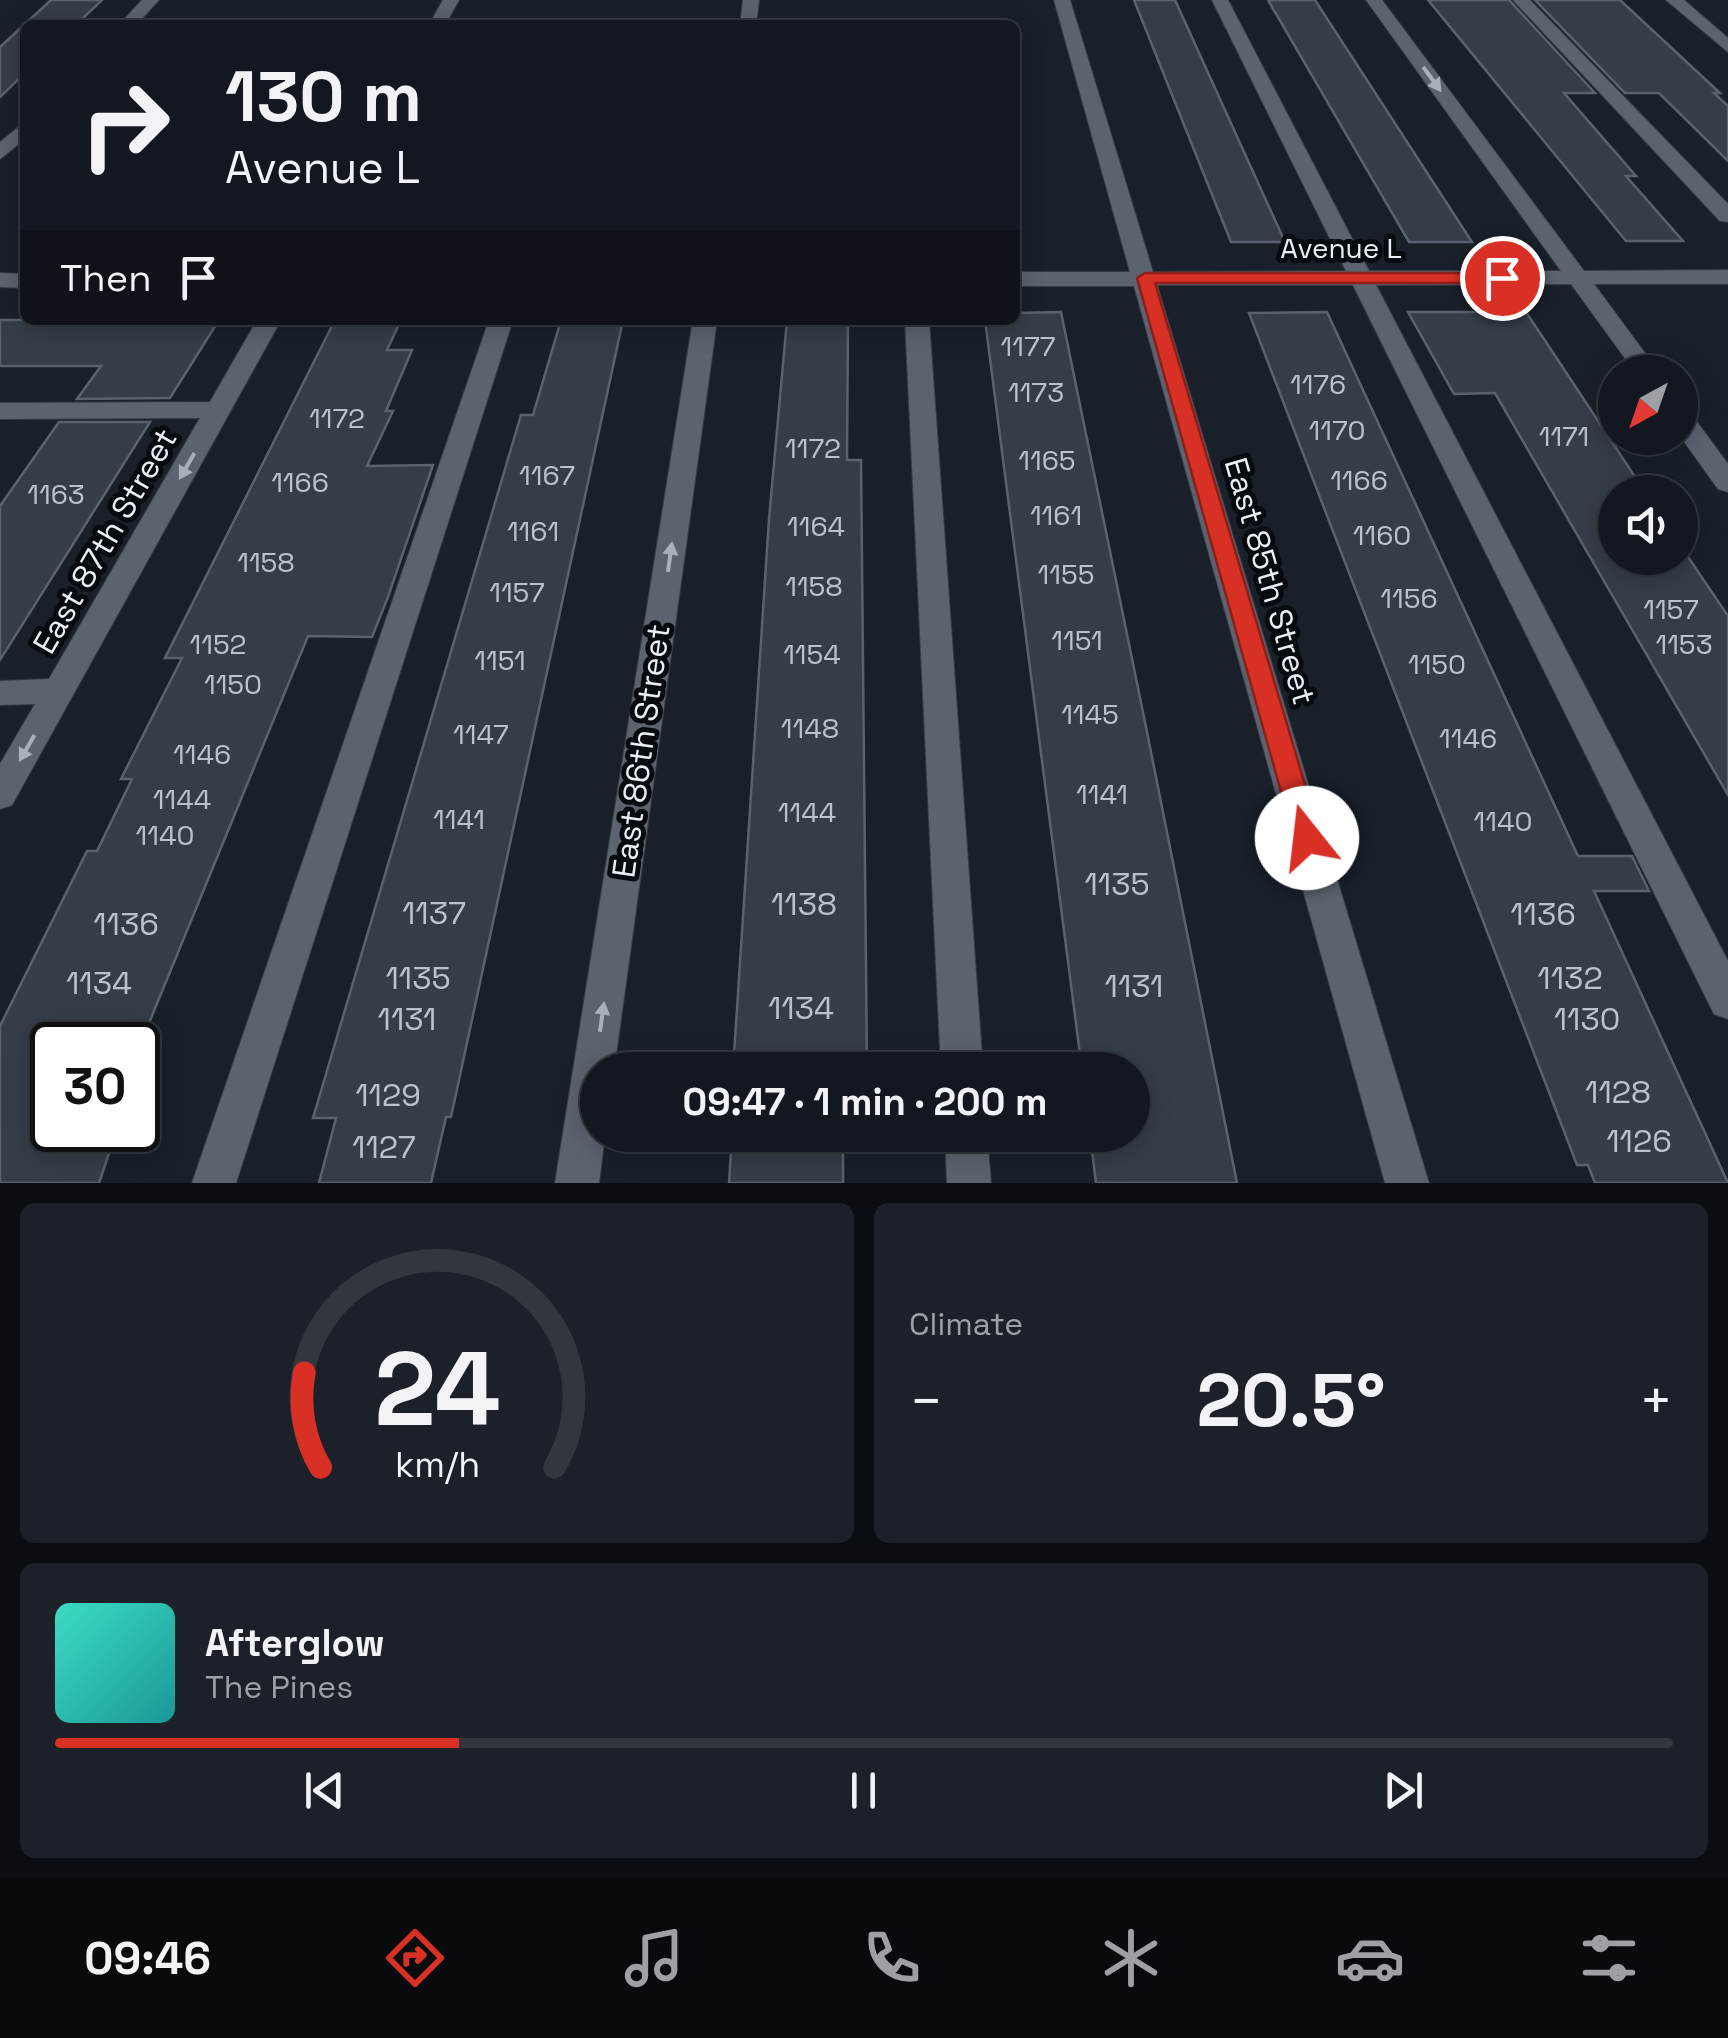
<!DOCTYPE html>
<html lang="en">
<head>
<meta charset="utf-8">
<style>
	:root { --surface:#131820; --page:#1c2129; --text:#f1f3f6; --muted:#9da0a5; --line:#32373e; --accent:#d93025 }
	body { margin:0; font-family:"Space Grotesk",sans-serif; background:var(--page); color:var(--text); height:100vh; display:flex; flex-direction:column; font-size:38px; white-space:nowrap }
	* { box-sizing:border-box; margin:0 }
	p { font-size:32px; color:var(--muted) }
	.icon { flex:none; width:55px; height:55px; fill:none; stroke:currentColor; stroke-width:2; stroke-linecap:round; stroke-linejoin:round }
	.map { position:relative; height:1183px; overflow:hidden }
	.sheet { display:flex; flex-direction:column; gap:20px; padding:20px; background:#0a0d12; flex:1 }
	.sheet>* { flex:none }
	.guide { position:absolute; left:20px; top:20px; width:1000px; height:305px; border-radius:15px; box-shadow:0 5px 25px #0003,0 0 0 2px var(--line); background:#131820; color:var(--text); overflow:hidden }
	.needle { width:65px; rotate:220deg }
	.tools { position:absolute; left:1598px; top:355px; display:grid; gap:20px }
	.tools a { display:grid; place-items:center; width:100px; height:100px; border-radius:50%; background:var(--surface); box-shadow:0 5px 25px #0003,0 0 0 2px var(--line); font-size:50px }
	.speed { position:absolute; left:30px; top:1022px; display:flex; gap:20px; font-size:50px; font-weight:700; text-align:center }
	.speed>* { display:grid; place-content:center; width:130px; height:130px; border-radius:50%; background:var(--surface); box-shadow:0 5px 25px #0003,0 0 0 2px var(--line); line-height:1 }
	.speed .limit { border:5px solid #111; border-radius:15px; background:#fff; color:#111 }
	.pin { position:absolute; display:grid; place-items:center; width:85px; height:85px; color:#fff; margin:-42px; border:5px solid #fff; border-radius:50%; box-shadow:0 2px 10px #0007 }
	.me { position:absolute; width:110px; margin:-55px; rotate:344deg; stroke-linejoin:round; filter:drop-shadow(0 0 8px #0008) }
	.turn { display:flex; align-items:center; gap:35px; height:210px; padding:0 40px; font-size:45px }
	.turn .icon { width:130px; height:130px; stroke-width:2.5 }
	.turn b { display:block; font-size:70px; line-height:85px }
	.then { display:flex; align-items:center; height:95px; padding:0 40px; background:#0003; gap:20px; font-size:38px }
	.big { font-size:75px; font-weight:800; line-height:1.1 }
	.sheet .tile { flex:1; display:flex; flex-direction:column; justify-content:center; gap:15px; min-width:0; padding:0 35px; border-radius:15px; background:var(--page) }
	.sheet .dial { align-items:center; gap:0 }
	.dial svg { height:260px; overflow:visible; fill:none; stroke:var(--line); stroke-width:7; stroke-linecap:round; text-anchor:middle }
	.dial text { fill:var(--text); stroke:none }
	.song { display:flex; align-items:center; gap:30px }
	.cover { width:120px; height:120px; border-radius:15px; background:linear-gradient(135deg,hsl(170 70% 55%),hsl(180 70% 35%)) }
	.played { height:10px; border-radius:5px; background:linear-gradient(90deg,var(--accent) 25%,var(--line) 25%) }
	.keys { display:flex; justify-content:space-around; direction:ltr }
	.heat { display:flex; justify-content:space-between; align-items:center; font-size:55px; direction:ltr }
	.sheet .tiles { flex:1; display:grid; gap:20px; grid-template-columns:1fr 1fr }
	.tile:last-child { grid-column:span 2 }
	.trip { position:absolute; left:580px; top:1052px; width:570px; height:100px; border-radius:50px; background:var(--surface); box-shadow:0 5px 25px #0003,0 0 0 2px var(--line); font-weight:800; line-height:100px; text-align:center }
	.menu { display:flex; height:160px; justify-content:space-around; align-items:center; background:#080a0d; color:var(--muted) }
	.menu .icon { width:70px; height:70px }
	.menu .active { color:var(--accent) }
	.menu b { font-size:45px; color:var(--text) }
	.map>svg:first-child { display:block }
	.building { fill:#353d48; stroke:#5a626f; stroke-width:2.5 }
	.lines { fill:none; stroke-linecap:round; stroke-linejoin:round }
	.minor-casing { stroke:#373c45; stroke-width:2 }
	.minor { fill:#5b636f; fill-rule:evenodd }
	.oneway { fill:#aab0b9 }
	.route { fill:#d93025; stroke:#8d1f18; stroke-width:2.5 }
	.labels { text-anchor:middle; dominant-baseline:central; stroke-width:10; stroke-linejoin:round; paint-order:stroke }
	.far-street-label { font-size:28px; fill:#eaeff6; stroke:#070a0e }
	.number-label { font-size:28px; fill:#bdc2ca }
	.street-label { font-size:32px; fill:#eaeff6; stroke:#070a0e }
	.near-number-label { font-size:32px; fill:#bdc2ca }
</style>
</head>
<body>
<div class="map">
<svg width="1728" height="1183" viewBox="0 0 1728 1183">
	<rect width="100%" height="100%" fill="#19202a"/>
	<path class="building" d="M51 0H102L76 25H25V73L0 97V47Z
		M1134 0H1175L1285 242H1231Z
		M1268 0H1315L1472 242H1409Z
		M1428 0H1509L1595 93H1564L1636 176H1626L1683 241H1626Z
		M1535 0H1620L1720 93H1714L1728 106V161L1659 93H1625Z
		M1061 312 1146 727 1237 1183H1096L1090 1135H1132V1070H1082L985 320H1015V313Z
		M1327 312 1578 856H1632L1649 891H1594L1728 1183H1595L1588 1165H1577L1249 313Z
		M1408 312H1526L1548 345 1645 492H1615V558H1680V545L1728 616V795L1495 393 1454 394Z
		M0 320H219L170 398 77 399 101 366H0Z
		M335 320H401L387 350H412L386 411H393L367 466 433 465 388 597 372 637 308 636 140 1045H52V1134L117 1130 99 1183H0V1026L87 851H97L132 779H121L182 658H165Z
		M561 320H623L451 1117H446L431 1183H319L336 1118H313L521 415H533Z
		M787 320H848L847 460H861L867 1070H733L769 519Z
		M59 422H150L0 660V506Z
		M732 1135H843V1183H729Z"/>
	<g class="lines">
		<g class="minor-casing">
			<path id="minor" d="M142 0H159L136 25H119Z
				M443 0H459L445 25H429Z
				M743 0H759L756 25H740Z
				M1054 0H1070L1153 272 1346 271 1212 0H1228L1369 271H1561L1366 0H1382L1584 271 1728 270V284H1594L1659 372H1635L1571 284 1376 285 1728 961V1019L1714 1014 1353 285H1157L1429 1183H1385L1134 286H1015V272H1130Z
				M1513 0H1530L1728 204V222L1720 221Z
				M1666 0H1684L1728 38V52Z
				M25 122V139L0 159V142Z
				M0 273 25 274V288L0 287Z
				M257 320H281L12 805 0 809V764L35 704 0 705V681L49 679 200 418 0 419V403L210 402Z
				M489 320H513L236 1183H192Z
				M693 320H717L614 1070H598V1135H605L599 1183H555Z
				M905 320H929L983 1070H941Z
				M1680 409 1689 411 1728 464V492L1718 489 1680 436Z
				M945 1135H987L991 1183H947Z"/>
		</g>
		<use href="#minor" class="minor"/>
	</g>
	<defs><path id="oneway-solid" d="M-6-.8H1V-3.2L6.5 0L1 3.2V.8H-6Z" transform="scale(2.5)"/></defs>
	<g class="oneway">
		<use href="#oneway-solid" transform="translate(1432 79) rotate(54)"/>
		<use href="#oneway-solid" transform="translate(187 466) rotate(120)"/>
		<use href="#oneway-solid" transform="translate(670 557) rotate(-82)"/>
		<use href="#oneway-solid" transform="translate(27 748) rotate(120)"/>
		<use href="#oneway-solid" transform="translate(602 1017) rotate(-82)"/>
	</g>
	<path class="route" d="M1145 273H1502L1511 278 1502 283H1155L1321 838 1317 847H1298L1294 838 1137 278Z"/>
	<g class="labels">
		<g class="far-street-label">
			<text x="1341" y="248">Avenue L</text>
		</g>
		<g class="number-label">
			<text x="1028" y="346">1177</text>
			<text x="1318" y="384">1176</text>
			<text x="1036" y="392">1173</text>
			<text x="337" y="418">1172</text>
			<text x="1337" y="430">1170</text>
			<text x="1564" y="436">1171</text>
			<text x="813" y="448">1172</text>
			<text x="1047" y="460">1165</text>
			<text x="547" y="475">1167</text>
			<text x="1359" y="480">1166</text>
			<text x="300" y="482">1166</text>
			<text x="56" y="494">1163</text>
			<text x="1056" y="515">1161</text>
			<text x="816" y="526">1164</text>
			<text x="533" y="531">1161</text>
			<text x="1382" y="535">1160</text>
			<text x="266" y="562">1158</text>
			<text x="1066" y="574">1155</text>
			<text x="814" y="586">1158</text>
			<text x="517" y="592">1157</text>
			<text x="1409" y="598">1156</text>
			<text x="1671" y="609">1157</text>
			<text x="1077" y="640">1151</text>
			<text x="218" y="644">1152</text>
			<text x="1684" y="644">1153</text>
			<text x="812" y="654">1154</text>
			<text x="500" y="660">1151</text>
			<text x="1437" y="664">1150</text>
			<text x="233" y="684">1150</text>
			<text x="1090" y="714">1145</text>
			<text x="810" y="728">1148</text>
			<text x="481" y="734">1147</text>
			<text x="1468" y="738">1146</text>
			<text x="202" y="754">1146</text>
			<text x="1102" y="794">1141</text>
			<text x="182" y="799">1144</text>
			<text x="807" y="812">1144</text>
			<text x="459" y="819">1141</text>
			<text x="1503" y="821">1140</text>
			<text x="165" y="835">1140</text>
		</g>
		<g class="street-label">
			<text transform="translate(105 541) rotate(-60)">East 87th Street</text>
			<text transform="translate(1270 581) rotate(74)">East 85th Street</text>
			<text transform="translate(641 751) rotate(-82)">East 86th Street</text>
		</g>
		<g class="near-number-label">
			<text x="1117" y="884">1135</text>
			<text x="804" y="904">1138</text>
			<text x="434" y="913">1137</text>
			<text x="1543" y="914">1136</text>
			<text x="126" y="924">1136</text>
			<text x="418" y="978">1135</text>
			<text x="1570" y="978">1132</text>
			<text x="99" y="983">1134</text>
			<text x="1134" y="986">1131</text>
			<text x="801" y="1008">1134</text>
			<text x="407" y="1019">1131</text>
			<text x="1587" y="1019">1130</text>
			<text x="1618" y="1092">1128</text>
			<text x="388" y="1095">1129</text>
			<text x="1639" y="1141">1126</text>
			<text x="384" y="1147">1127</text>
		</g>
	</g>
</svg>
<div class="tools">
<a><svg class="needle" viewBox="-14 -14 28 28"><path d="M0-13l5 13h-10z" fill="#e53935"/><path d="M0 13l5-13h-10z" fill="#9da0a5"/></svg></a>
<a><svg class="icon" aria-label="sound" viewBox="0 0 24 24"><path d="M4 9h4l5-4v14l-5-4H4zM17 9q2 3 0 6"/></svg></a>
</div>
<div class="speed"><div class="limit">30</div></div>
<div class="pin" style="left:1502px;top:278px;background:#d93025"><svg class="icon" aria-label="arrive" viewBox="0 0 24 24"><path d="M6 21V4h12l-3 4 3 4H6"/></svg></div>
<svg class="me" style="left:1307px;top:838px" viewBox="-20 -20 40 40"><circle r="19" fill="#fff"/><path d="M0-13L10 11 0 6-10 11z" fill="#d93025"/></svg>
<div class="trip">09:47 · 1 min · 200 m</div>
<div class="guide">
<div class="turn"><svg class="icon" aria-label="right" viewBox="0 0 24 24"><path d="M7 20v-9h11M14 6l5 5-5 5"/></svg><div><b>130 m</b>Avenue L</div></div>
<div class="then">Then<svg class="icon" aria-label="arrive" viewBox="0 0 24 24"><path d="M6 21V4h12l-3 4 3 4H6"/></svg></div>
</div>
</div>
<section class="sheet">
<div class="tiles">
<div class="tile dial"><svg viewBox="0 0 100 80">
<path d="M14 69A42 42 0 1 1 86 69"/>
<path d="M14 69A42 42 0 0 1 9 40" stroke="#d93025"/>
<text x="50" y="56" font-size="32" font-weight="700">24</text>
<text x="50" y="72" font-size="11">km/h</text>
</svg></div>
<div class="tile"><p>Climate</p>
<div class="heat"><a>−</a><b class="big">20.5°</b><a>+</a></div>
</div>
<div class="tile">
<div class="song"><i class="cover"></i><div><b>Afterglow</b><p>The Pines</p></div></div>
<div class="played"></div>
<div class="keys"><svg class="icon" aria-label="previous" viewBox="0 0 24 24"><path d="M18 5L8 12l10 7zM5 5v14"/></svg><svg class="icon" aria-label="pause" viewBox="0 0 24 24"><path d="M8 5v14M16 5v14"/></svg><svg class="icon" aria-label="next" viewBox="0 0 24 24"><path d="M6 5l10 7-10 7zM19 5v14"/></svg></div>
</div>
</div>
</section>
<nav class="menu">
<b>09:46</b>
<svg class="icon active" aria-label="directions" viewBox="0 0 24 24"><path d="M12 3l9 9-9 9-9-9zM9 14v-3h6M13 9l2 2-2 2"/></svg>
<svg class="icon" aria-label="music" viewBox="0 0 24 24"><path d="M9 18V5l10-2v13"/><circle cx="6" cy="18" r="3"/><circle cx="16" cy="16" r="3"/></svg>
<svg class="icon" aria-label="phone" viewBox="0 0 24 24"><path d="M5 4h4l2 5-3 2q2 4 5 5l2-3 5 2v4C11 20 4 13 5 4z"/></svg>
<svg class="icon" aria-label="climate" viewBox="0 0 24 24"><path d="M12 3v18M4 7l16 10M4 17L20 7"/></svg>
<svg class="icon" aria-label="car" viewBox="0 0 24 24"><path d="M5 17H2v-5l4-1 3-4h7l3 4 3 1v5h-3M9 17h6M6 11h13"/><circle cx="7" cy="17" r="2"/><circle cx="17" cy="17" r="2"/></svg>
<svg class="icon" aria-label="filters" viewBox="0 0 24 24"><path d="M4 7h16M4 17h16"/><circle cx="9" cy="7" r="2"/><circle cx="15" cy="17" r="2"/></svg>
</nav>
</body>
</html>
